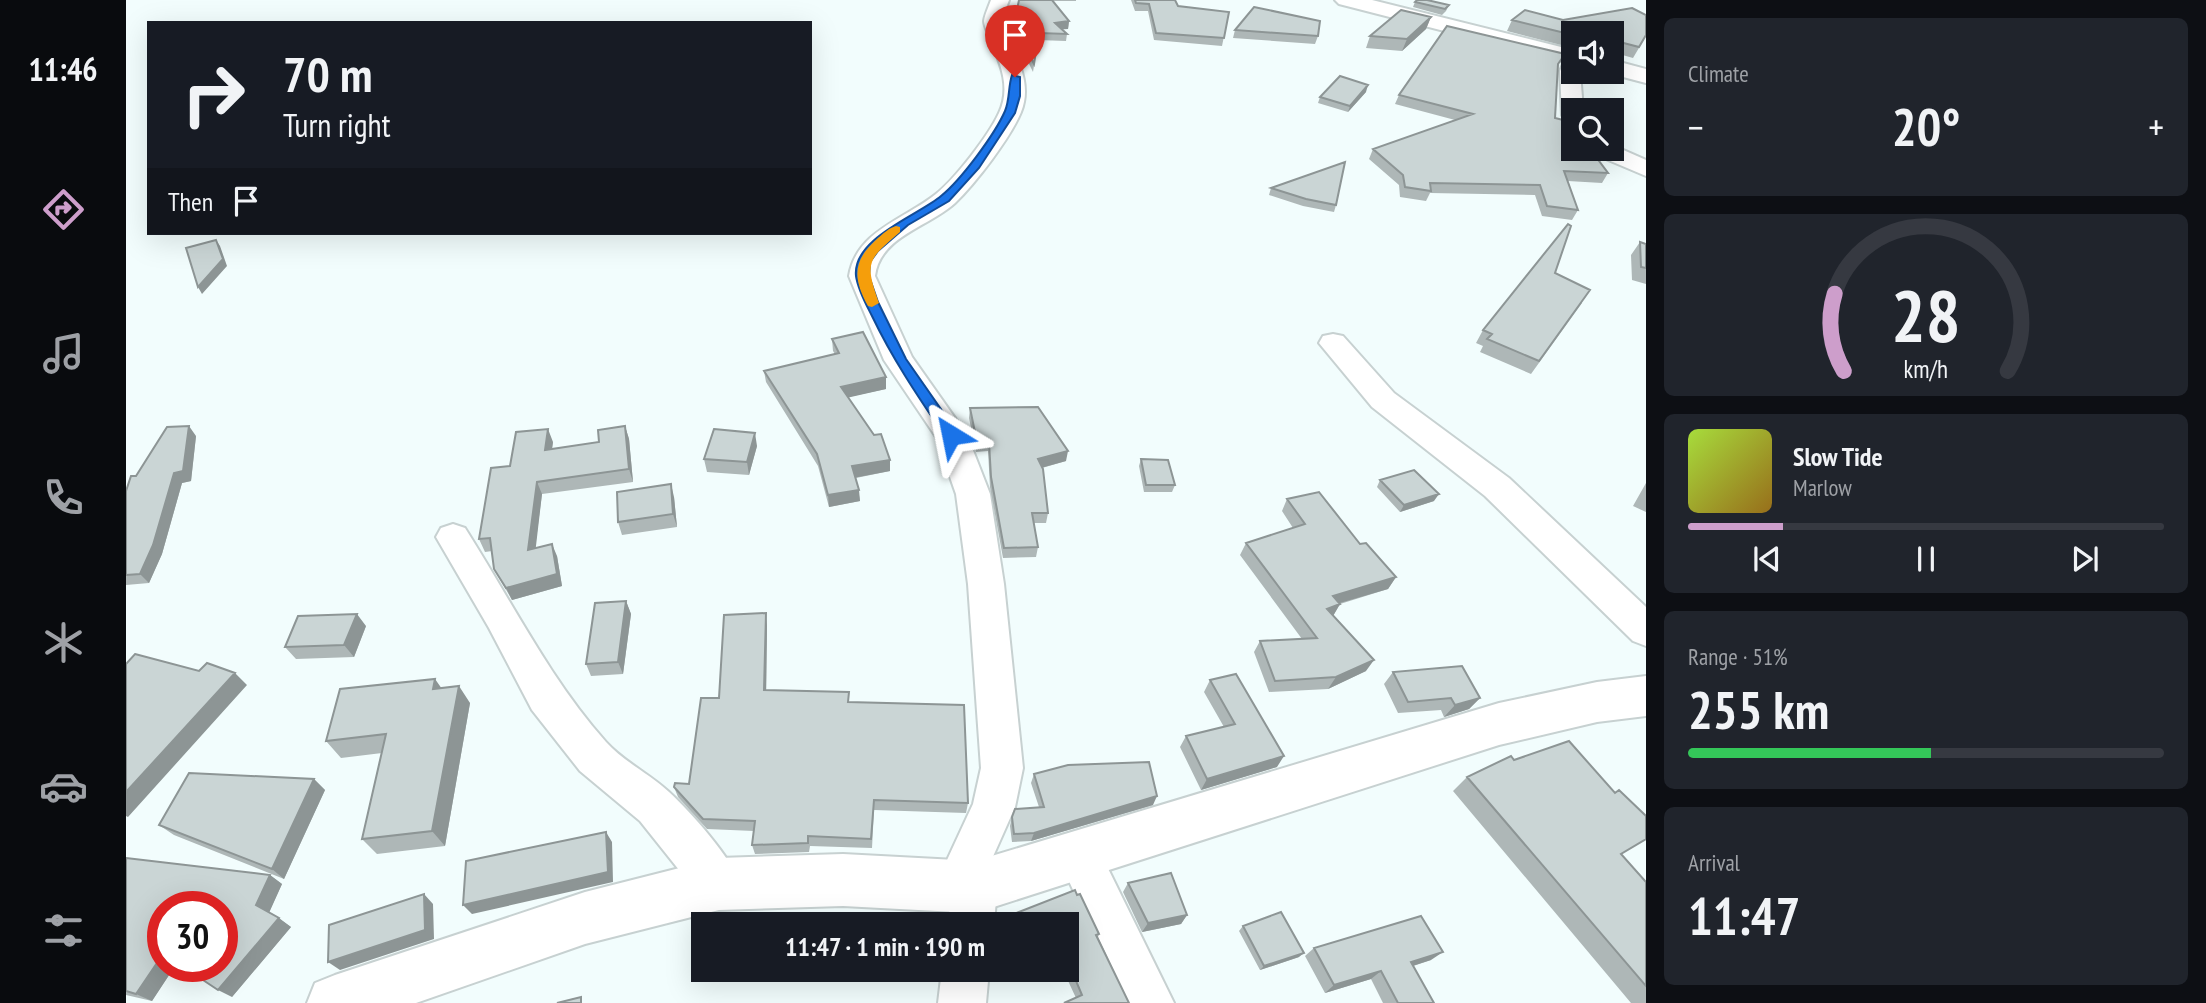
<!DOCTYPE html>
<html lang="en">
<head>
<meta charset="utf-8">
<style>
	:root { --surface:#171b24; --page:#20242c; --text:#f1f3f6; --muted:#9ea1a6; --line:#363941; --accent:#cd9ecb }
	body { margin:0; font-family:"PT Sans Narrow",sans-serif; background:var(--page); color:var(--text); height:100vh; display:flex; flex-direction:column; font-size:26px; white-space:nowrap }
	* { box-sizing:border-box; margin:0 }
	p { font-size:23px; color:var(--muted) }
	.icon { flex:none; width:38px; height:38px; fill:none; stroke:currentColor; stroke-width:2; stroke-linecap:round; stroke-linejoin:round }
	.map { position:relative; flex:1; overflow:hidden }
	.drawer { display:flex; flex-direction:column; gap:18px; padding:18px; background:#0d0f14; width:560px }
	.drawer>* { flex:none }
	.hud { position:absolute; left:21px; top:21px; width:665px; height:214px; border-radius:0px; box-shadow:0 7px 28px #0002; background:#171b24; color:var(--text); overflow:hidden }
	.controls { position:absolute; left:1435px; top:21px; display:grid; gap:14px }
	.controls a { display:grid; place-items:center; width:63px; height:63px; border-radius:0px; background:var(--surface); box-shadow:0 7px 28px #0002; font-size:35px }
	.speed { position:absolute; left:21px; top:891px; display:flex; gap:14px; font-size:35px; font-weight:700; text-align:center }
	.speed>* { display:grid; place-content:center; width:91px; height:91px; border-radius:50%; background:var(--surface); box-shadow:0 7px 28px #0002; line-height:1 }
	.speed .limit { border:10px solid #d22; background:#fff; color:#111 }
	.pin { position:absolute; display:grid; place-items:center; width:60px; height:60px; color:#fff; margin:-72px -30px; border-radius:50% 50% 50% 0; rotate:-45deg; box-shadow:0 0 7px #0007 }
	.pin .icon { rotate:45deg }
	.me { position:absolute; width:77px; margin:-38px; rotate:325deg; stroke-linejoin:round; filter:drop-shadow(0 0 5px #0008) }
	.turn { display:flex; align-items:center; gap:24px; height:147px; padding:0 21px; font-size:32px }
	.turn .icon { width:91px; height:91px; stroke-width:2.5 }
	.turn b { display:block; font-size:49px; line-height:60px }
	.then { display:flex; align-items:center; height:66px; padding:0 21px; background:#0003; gap:14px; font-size:26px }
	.big { font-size:52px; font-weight:700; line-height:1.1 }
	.drawer .tile { flex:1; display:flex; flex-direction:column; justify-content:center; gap:10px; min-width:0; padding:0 24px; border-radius:10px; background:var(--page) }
	.drawer .dial { align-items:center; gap:0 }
	.dial svg { height:182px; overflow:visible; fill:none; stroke:var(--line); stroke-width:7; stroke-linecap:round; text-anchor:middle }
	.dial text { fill:var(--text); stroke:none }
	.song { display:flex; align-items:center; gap:21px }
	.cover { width:84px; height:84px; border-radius:10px; background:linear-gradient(135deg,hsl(80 70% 55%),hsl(40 70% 35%)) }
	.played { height:7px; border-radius:4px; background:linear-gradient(90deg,var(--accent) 20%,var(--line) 20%) }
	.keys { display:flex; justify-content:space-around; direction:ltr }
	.heat { display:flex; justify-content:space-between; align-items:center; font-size:38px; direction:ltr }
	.charge { height:10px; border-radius:5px; background:linear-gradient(90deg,#34c759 51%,var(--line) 0) }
	.trip { position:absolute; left:565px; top:912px; width:388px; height:70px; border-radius:0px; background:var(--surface); box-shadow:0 7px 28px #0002; font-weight:700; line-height:70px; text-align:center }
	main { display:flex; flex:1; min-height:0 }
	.menu { display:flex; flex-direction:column; width:126px; justify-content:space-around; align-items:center; background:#090b0e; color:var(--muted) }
	.menu .icon { width:49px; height:49px }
	.menu .active { color:var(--accent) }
	.menu b { font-size:32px; color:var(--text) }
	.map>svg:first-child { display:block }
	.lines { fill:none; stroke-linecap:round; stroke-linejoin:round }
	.minor-casing { stroke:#c7d1d1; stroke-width:4 }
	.tertiary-casing { stroke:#c7d1d1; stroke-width:4 }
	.minor { fill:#fff; fill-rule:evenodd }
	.tertiary { fill:#fff; fill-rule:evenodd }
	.wall { fill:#aeb7b7 }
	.shaded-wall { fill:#8d9595 }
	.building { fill:#cad5d5; stroke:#8d9595; stroke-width:2 }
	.route { fill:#1a73e8; stroke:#114b97; stroke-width:2 }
	.slow { fill:#f59e0b }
</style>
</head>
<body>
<main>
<nav class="menu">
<b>11:46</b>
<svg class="icon active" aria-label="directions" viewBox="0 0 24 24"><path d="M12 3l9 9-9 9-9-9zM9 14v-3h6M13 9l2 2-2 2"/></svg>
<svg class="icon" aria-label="music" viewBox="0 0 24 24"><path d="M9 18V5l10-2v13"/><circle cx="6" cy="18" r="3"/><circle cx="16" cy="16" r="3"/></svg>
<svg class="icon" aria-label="phone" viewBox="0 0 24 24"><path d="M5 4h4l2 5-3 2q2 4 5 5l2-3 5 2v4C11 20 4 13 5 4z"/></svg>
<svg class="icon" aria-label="climate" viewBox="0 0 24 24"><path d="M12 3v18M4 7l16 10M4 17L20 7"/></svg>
<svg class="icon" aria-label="car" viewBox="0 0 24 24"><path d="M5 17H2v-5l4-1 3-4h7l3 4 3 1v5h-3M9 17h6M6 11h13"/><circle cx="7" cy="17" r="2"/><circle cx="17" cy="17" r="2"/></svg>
<svg class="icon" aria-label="filters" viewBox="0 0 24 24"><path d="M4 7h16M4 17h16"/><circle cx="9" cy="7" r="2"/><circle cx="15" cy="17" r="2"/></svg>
</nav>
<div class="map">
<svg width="1520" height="1003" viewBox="0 0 1520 1003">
	<rect width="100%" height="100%" fill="#f2fdfd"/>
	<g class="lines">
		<g class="minor-casing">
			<path id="minor" d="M865 0H883C881 6 877 14 877 21 877 25 880 31 882 35 892 61 906 85 895 112 885 137 849 184 829 203 803 227 754 236 749 276L786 357 841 435 864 494 878 584 897 768 889 807 861 870 865 871 871 887 868 924H822L824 906 815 902 809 886 847 804 855 768 842 584 830 494 810 437 758 360 723 276C730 231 779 219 810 194 829 179 863 135 873 113 886 86 873 61 863 36 861 31 858 25 858 21 859 14 863 6 865 0Z
				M1447 56V72H1454L1457 110H1447V122L1439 120 1436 115 1434 71 1440 58Z
				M1486 145 1520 160V176L1468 154 1465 149H1486Z
				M1207 334 1217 336 1268 393 1383 478 1520 607V646L1507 641 1359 496 1246 407 1193 343 1197 336Z
				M327 524 339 528C385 600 423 678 480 742 498 762 524 774 543 792 565 812 605 858 615 884L609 900 593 906 577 900 514 821 454 771 406 710 363 628 310 537 315 528Z
				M953 833 968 840 1048 1003H999L931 855 938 840Z
				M816 970H863L860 1003H812Z"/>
		</g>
		<g class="tertiary-casing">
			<path id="tertiary" d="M1209 0H1246L1447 50V64L1213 4Z
				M1486 60 1520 69V83L1478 72H1486Z
				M1520 676V716L1471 722 1373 745 849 913 717 906 593 910 459 944 290 1003H181L189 983 209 975 459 892 593 858 717 854 849 861 1373 703 1471 682Z"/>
		</g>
		<use href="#minor" class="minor"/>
		<use href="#tertiary" class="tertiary"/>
	</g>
	<path class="wall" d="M893 0H950V1H926L943 21 942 29H936L941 34 940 41 912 40 907 72 887 31Z
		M1005 0H1049L1052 6 1103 12 1096 46 1028 40 1022 11H1009Z
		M1289 2 1323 5 1320 11 1316 15 1287 7Z
		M1305 17 1300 29 1276 51 1240 48 1244 36Z
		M1386 20H1437L1520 36 1507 58 1486 52V33H1447V48L1381 31Z
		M1109 30 1192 36 1189 44 1107 38Z
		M1432 67 1429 118 1482 173 1476 183 1442 181 1452 210 1446 220 1416 216 1409 195 1304 193 1300 201 1274 197 1273 185 1243 159 1247 149 1329 120 1269 104 1273 95Z
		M1240 92 1222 112 1192 103 1194 97Z
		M1145 188 1210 205 1208 212 1177 206 1143 195Z
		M1514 242 1520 244V284L1506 280 1505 255Z
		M1429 273 1456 303 1405 374 1354 352 1357 346 1350 343 1357 330Z
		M706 339 760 389 722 397 764 471 730 478 734 501 703 507 692 466 640 382 638 371 709 354 707 351Z
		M844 408 940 461 916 468 922 513 920 523H908L912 547 910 557 877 558 864 487 862 451 850 452 843 418Z
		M499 426 503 439 507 482 416 494 409 548 431 556 436 586 386 600 368 569 366 551 359 552 353 539 384 466 427 442 426 449 473 442Z
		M70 436 65 481 56 483 36 554 23 583 0 585V491L10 476Z
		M631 446 623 475 581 472 578 459Z
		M1015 459 1049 485 1046 492H1018L1013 466Z
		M1254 480 1308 501 1274 512 1251 487Z
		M1520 483V512L1507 506Z
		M548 497 551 527 496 535 492 522Z
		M1161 499 1234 544 1270 577 1262 589 1214 604 1207 616 1240 671 1202 689 1143 692 1128 652 1134 641 1176 639 1114 555 1120 543 1167 528 1156 511Z
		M500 601 505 614 497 674 465 676 460 664Z
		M641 625 640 691 723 692V702L842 803 840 813 748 810 746 848 684 846 683 852 629 854 626 845 628 831 581 829 552 797 548 787 563 784 593 698Z
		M240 626 228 657 170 659 159 647Z
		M1267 672 1354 698 1343 709 1318 717 1315 710 1272 713 1258 684Z
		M1084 680 1151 767 1075 790 1054 747 1060 736 1098 727 1078 692Z
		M315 688 344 703 319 846 251 854 236 839 256 753 215 758 200 741Z
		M1388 760 1495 855 1520 882V1003H1505L1327 791 1341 777Z
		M908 774 1027 805 905 841 886 842 884 826 886 817 913 807 905 783Z
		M188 779 199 790 158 879 48 835 33 825Z
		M0 858 144 875 156 884 143 912 165 927 106 997 96 906 37 966H49L26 1001 0 995Z
		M1002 883 1061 915 1055 924 1016 932 997 892Z
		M949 890 951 895 954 894 973 934 972 937 1003 1003H938L950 998 937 970H942V924H874L875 919Z
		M1117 926 1173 957 1134 970 1113 931Z
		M1188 948 1305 960 1287 966 1308 1003H1257L1245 979 1199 993 1179 956Z"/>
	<path class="shaded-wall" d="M1305 17 1300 29 1276 51 1281 39Z
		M943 21 942 29 928 30 929 23Z
		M1242 85 1240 92 1222 112 1224 106Z
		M90 240 94 246 101 266 76 294 72 287Z
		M760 377V389L716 399 715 387Z
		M63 426 70 436 65 481 56 483 36 554 23 583 14 574Z
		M499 426 503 439 507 482 503 469Z
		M422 429 427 442 424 462 419 450Z
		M629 433 631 446 623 475 621 462Z
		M942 451 940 461 911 469 912 459Z
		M764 460V471L727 478 726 466Z
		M411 482 416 494 408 563 402 550Z
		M545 484 548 497 551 527 547 514Z
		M733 490 734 501 703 507 702 495Z
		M1313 494 1308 501 1274 512 1278 505Z
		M426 544 431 556 436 586 386 600 380 588Z
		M1270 577 1262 589 1200 607 1207 596Z
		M500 601 505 614 497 674 492 662Z
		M1214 604 1207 616 1201 609Z
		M640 613 641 625 640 702 638 690Z
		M231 614 240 626 228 657 218 645Z
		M1248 660 1240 671 1202 689 1210 677Z
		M109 673 121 685 2 817 0 816V792Z
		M309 679 321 696 307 689Z
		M333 686 344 703 319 846 306 831Z
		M1354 698 1343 709 1318 717 1329 705Z
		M1158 756 1151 767 1075 790 1081 779Z
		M188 779 199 790 158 879 146 869Z
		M1031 796 1027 805 905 841 908 833Z
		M480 832 486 842 487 882 346 914 337 905Z
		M144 875 156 884 143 913 130 905Z
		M298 894 307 904 308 939 214 970 202 962Z
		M1061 915 1055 924 1016 932 1022 923Z
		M153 918 165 927 106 997 92 990Z
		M1317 952 1305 960 1274 970 1285 962Z
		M1178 953 1173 957 1134 970 1138 966Z
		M37 954V966H49L26 1001 10 994Z
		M1255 971 1245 979 1199 993 1208 985Z"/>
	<path class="building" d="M893 0H926L943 21 929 23 941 34 913 33 908 64 888 24Z
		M1009 0H1049L1052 6 1103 12 1098 38 1030 33 1023 4 1010 3Z
		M1291 0H1301L1323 5 1319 9 1289 2Z
		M1128 7 1194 21 1192 36 1109 30Z
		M1506 8 1520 15V35L1513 47 1486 40V33H1447V35L1386 20 1399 10 1437 20Z
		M1275 10 1305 17 1281 39 1244 36Z
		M1321 26 1439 54 1432 64 1429 118 1445 122 1447 125V149H1464L1482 173 1438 171 1452 210 1421 206 1414 185 1304 183 1305 191 1279 187 1277 175 1247 149 1347 114 1273 95Z
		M1214 76 1242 85 1224 106 1194 97Z
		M1219 162 1210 205 1180 199 1145 188Z
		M1442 224 1445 226 1429 273 1464 290 1413 361 1361 339 1366 334 1357 330Z
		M90 240 97 259 72 287 60 248Z
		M1514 242 1520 244V268L1515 267Z
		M737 332 760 377 715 387 748 435 755 434 764 460 726 466 733 490 702 495 691 454 638 371 713 353 706 339Z
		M912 407 942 451 912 459 917 469 922 513H906L912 547 878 548 865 477 863 442H851L844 408Z
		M63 426 57 471 48 473 27 545 14 574 0 575V491L5 476H10L41 427Z
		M499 426 503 469 411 482 402 550 426 544 431 574 380 588 368 569 364 538 353 539 365 468 384 466 390 432 422 429 419 450 473 442 472 430Z
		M588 429 629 433 621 462 578 459Z
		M1015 459 1042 460 1049 485H1020Z
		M1288 470 1313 494 1278 505 1254 480Z
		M545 484 547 514 492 522 491 492Z
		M1193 492 1234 544 1240 543 1270 577 1207 596 1214 604 1201 609 1248 660 1210 677 1149 681 1134 641 1191 638 1120 543 1179 524 1161 499Z
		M500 601 492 662 460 664 469 603Z
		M640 613 638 690 723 692 722 702 838 705 842 803 748 800 745 839 682 836V843L626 845 629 821 577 819 548 787 549 783 563 784 575 698H593L598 615Z
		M231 614 218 645 159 647 172 616Z
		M9 654 73 671 81 663 109 673 0 792V664Z
		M1336 666 1354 698 1329 705 1325 698 1282 702 1267 672Z
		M1110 674 1158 756 1081 779 1060 736 1109 724 1084 680Z
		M309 679 307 689 333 686 306 831 236 839 260 734 200 741 214 689Z
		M1443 741 1489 793 1493 790 1520 816V839L1495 854 1520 882V986L1341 777 1385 756 1388 760Z
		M1023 762 1031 796 908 833 888 834 886 817 889 809 918 807 908 774 942 765Z
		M63 773 188 779 146 869 33 825Z
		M480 832 482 872 337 905 340 861Z
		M0 858 144 875 130 905 153 918 92 990 56 966H96V906H37V954L10 994 0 991Z
		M1045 873 1061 915 1022 923 1002 883Z
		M949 890 951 895 954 894 973 934 970 935 1003 1003H938L956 995 942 962V924H878L875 919Z
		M298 894 299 930 202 962 203 925Z
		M1155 912 1178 953 1138 966 1117 926Z
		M1295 916 1317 952 1285 962 1308 1003H1272L1255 971 1208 985 1188 948Z
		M455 997V1003H431Z"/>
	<path class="route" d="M886 75 894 77V96L889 113 853 168 823 201 782 225 752 251 744 262 743 276 752 302 780 359 833 435 825 440 820 438C793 398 767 360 746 316 740 304 732 290 730 276 726 238 793 215 815 196 835 180 869 134 879 111 884 99 882 87 886 75Z"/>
	<path class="slow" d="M770 226 774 227V232C742 260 738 261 753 303L746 307 742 306C726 277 727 260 752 238 758 233 763 228 770 226Z"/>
</svg>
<div class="controls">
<a><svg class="icon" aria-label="sound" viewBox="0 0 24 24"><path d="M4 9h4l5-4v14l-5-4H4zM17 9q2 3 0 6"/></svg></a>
<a><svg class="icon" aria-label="search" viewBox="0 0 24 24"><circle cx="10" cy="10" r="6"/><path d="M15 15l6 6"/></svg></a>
</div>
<div class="speed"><div class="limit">30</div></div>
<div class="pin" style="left:889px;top:77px;background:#d93025"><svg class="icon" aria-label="arrive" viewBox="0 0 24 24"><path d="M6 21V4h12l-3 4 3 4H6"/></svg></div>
<svg class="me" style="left:825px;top:435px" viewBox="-20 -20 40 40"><path d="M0-17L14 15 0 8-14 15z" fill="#1a73e8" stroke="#fff" stroke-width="4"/></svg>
<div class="trip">11:47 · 1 min · 190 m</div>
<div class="hud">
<div class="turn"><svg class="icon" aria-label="right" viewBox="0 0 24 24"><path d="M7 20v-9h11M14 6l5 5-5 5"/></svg><div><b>70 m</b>Turn right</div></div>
<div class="then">Then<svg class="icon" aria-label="arrive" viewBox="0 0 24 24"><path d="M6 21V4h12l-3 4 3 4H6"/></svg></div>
</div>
</div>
<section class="drawer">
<div class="tile"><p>Climate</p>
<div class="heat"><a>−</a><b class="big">20°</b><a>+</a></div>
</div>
<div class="tile dial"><svg viewBox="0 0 100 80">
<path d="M14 69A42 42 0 1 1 86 69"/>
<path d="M14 69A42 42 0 0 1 10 35" stroke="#cd9ecb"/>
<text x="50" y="56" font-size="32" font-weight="700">28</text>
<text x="50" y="72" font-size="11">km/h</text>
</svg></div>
<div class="tile">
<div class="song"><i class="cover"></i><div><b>Slow Tide</b><p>Marlow</p></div></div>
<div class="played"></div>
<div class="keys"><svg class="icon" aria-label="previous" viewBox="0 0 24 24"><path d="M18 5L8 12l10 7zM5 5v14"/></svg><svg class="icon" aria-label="pause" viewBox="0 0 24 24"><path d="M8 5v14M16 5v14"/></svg><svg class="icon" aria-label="next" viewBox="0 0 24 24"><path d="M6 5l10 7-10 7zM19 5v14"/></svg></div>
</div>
<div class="tile"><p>Range · 51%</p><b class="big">255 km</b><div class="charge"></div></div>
<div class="tile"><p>Arrival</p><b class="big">11:47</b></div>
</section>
</main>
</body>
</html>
